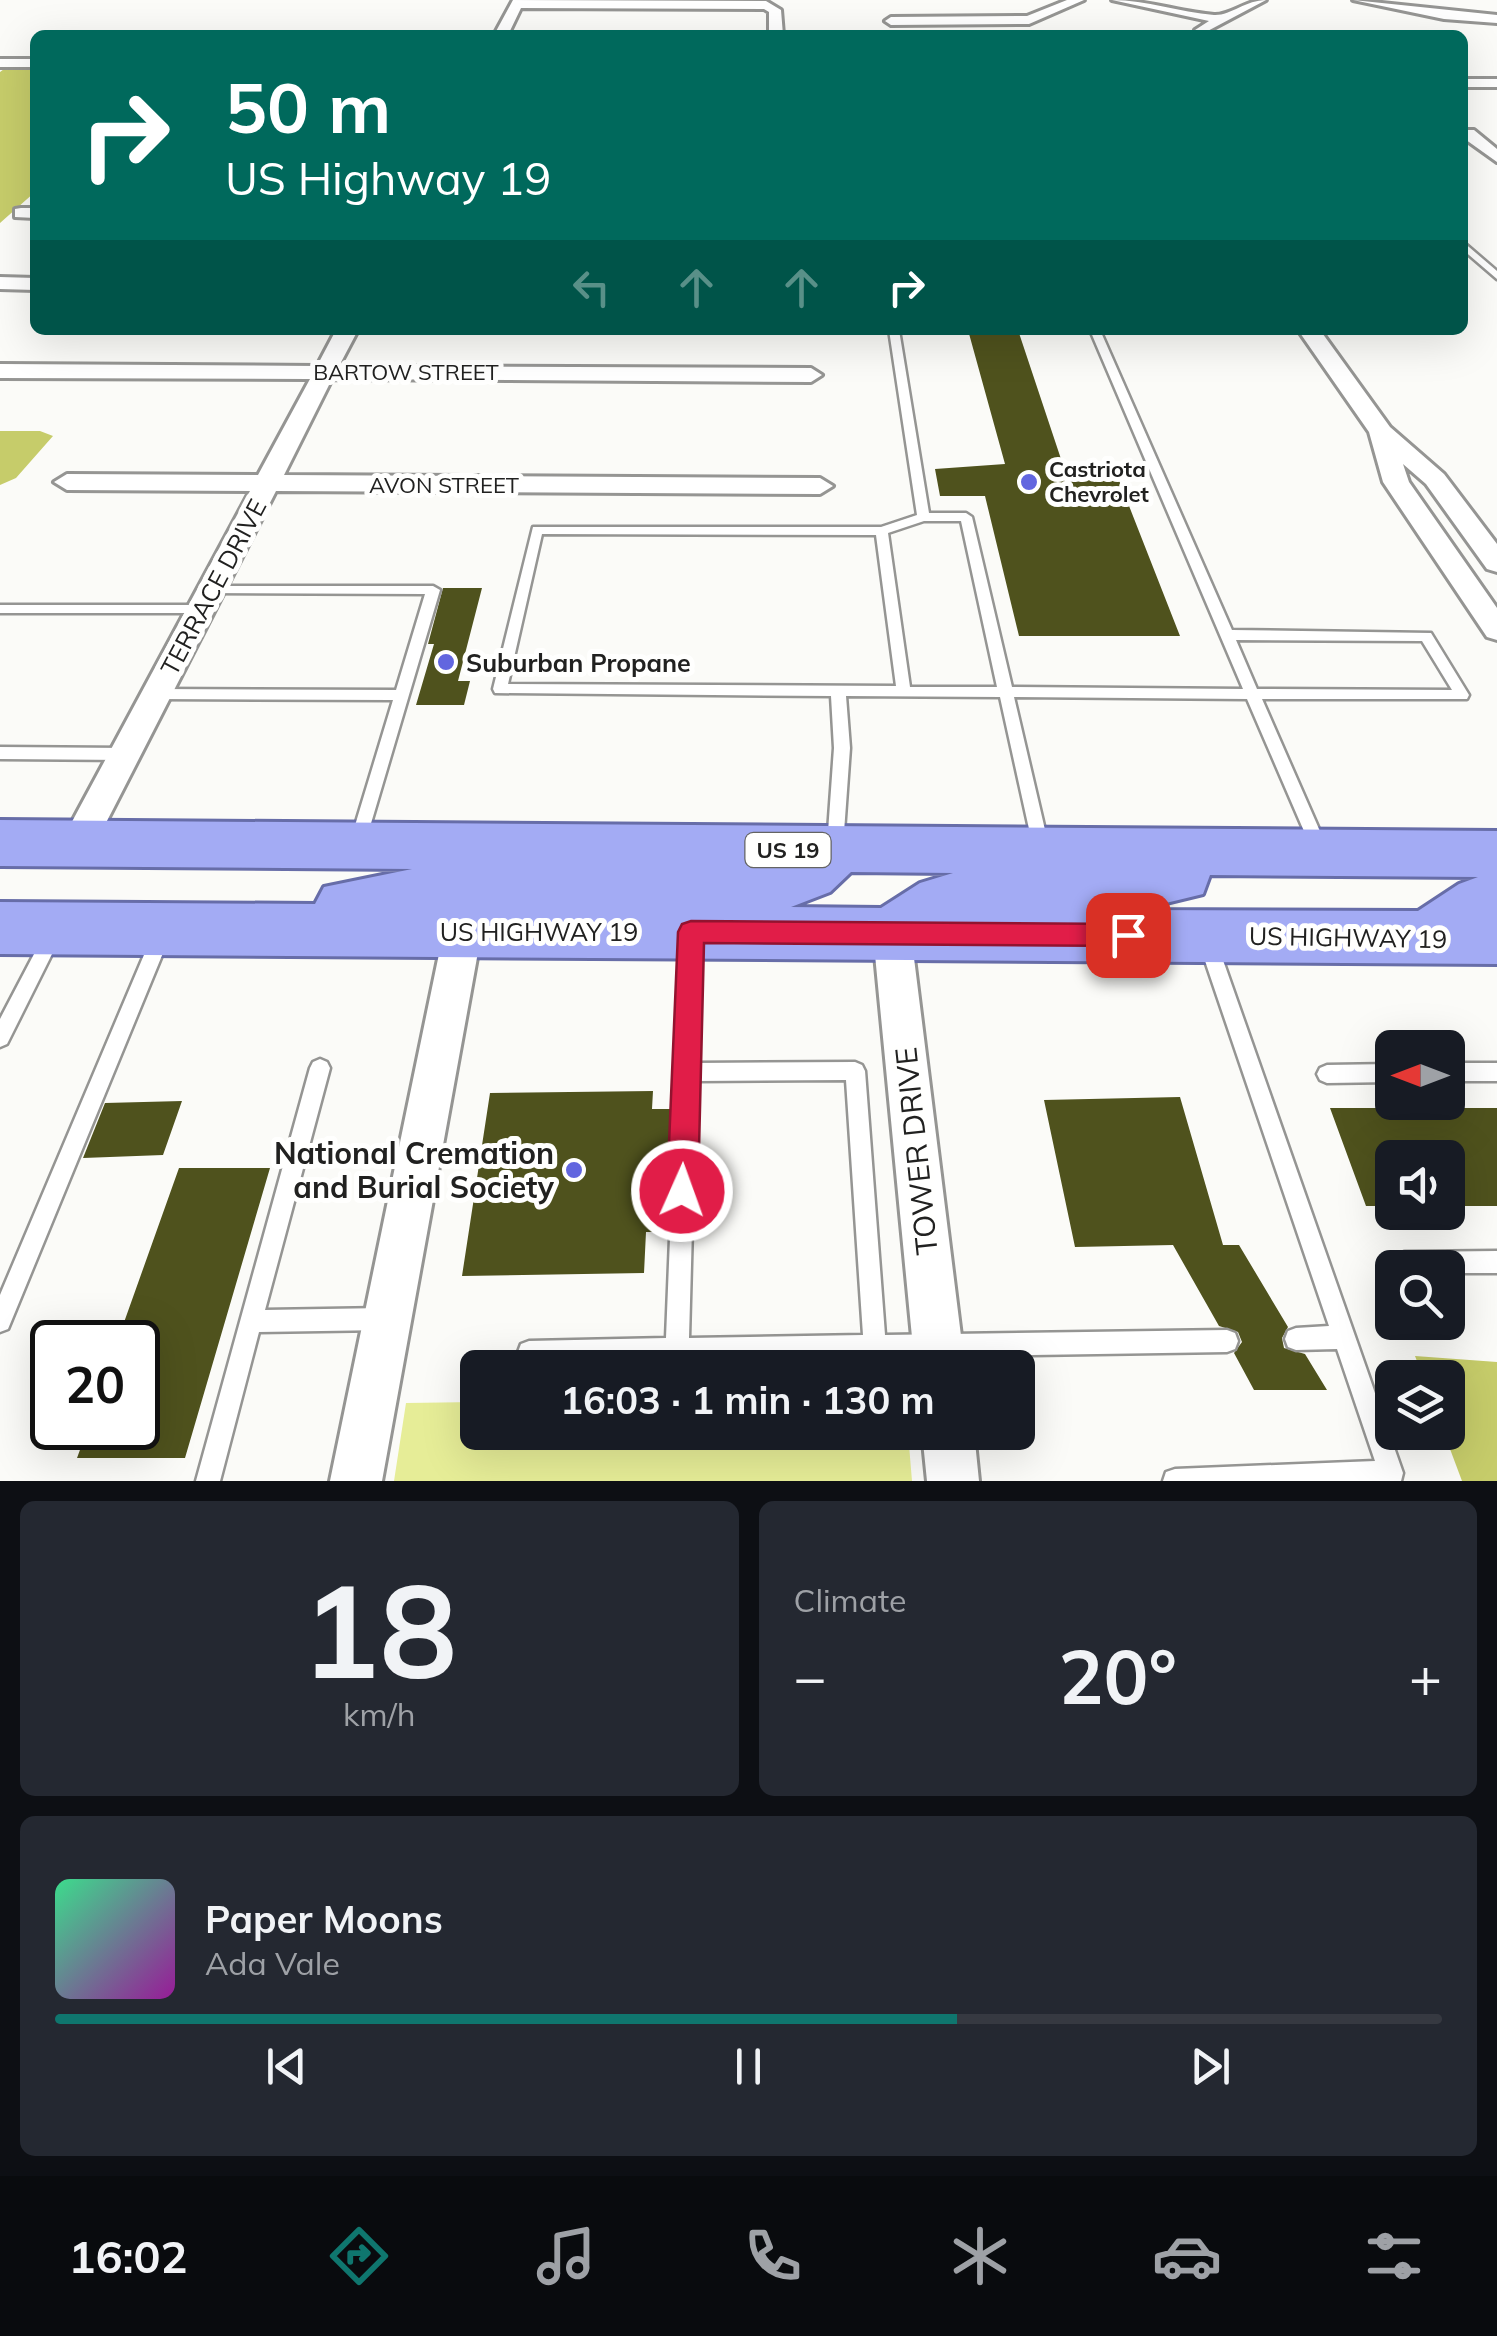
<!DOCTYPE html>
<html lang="en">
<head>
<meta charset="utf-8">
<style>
	:root { --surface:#171b24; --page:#242831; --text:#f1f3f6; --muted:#9ea1a6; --line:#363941; --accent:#0f766e }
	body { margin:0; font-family:Mulish,sans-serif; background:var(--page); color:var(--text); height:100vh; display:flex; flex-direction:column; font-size:38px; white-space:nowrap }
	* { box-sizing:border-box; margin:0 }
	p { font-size:32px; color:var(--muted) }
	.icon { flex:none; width:55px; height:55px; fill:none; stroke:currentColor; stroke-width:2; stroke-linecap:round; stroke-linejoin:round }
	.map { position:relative; height:1481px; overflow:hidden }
	.panel { display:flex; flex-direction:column; gap:20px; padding:20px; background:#0d0f14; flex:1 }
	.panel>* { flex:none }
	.guide { position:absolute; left:30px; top:30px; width:1438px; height:305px; border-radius:15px; box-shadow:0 10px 40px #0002; background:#00695c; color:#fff; overflow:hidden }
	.needle { width:65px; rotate:270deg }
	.tools { position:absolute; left:1375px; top:1030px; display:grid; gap:20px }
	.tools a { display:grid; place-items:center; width:90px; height:90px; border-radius:15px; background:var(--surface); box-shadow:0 10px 40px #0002; font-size:50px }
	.speed { position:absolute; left:30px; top:1320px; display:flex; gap:20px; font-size:50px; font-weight:700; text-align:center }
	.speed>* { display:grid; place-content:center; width:130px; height:130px; border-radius:50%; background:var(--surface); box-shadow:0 10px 40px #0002; line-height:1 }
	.speed .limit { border:5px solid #111; border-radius:15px; background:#fff; color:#111 }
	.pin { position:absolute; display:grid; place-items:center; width:85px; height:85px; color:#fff; margin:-42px; border-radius:20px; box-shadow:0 5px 15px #0006 }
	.me { position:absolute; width:110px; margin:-55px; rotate:2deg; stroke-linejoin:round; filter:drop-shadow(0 0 8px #0008) }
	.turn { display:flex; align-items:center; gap:35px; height:210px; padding:0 30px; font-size:45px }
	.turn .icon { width:130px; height:130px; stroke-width:2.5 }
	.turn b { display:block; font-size:70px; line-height:85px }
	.lanes { display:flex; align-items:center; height:95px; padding:0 30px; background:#0003; justify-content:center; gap:50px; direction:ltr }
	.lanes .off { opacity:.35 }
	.big { font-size:75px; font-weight:700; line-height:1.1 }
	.panel .widget { flex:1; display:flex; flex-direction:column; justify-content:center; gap:15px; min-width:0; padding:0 35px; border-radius:15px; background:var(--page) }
	.panel .dial { align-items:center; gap:0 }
	.dial b { font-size:130px; line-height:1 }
	.song { display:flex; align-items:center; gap:30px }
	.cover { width:120px; height:120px; border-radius:15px; background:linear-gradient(135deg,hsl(150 70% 55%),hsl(300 70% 35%)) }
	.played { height:10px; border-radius:5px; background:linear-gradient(90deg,var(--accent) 65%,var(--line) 65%) }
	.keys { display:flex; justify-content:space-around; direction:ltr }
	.heat { display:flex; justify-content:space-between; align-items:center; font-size:55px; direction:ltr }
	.panel .tiles { flex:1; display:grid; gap:20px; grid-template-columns:1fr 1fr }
	.widget:last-child { grid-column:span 2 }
	.trip { position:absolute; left:460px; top:1350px; width:575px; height:100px; border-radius:15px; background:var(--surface); box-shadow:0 10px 40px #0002; font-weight:700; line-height:100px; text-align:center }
	.menu { display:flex; height:160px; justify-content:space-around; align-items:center; background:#090b0e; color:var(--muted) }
	.menu .icon { width:70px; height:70px }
	.menu .on { color:var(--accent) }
	.menu b { font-size:45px; color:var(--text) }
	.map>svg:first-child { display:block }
	.green { fill:#e6ed97 }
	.forest { fill:#c6cc6a }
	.building { fill:#4f521d }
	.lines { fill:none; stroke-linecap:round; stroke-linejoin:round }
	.service-casing { stroke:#959593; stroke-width:5 }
	.minor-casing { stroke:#959593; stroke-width:6 }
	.trunk-casing { stroke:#676da8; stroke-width:6 }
	.service { fill:#fff; fill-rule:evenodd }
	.minor { fill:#fff; fill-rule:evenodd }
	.trunk { fill:#a3abf4; fill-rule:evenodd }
	.route { fill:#e11d48; stroke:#92132f; stroke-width:2.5 }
	.poi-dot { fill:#6266df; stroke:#fffffe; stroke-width:4 }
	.labels { text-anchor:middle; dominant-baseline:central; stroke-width:10; stroke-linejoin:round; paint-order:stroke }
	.far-street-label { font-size:22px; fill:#212120; stroke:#fffffe }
	.far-poi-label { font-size:22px; font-weight:bold; fill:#212120; stroke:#fffffe; text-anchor:start }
	.shield { fill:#fffffe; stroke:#646463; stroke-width:2.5 }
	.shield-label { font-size:22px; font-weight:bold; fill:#212120 }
	.street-label { font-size:25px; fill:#212120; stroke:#fffffe }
	.poi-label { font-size:25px; font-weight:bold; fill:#212120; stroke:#fffffe; text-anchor:start }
	.near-street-label { font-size:30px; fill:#212120; stroke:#fffffe }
	.near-poi-label { font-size:30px; font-weight:bold; fill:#212120; stroke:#fffffe; text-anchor:end }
</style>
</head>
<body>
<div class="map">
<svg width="1497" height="1481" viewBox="0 0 1497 1481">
	<rect width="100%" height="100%" fill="#fbfbf8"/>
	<path class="green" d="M477 1402 478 1432 908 1433 912 1481H394L406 1403Z"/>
	<path class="forest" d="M35 66V192L0 223V72L7 67Z
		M0 431H40L53 436 16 478 0 485Z
		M1415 1356 1497 1362V1481H1462L1444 1433 1448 1432V1378L1423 1377Z"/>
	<path class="building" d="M968 330H1018L1063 465H1113L1180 636H1019L985 496H940L935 469 1005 464Z
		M443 588H482L458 681H470L464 705H416L434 644H428Z
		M653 1091 652 1109H671L667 1232H646L644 1273 462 1276 490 1093Z
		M1180 1097 1223 1245H1239L1288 1327 1282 1338 1284 1348 1305 1354 1327 1390H1254L1234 1353 1242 1342 1238 1332 1219 1326 1173 1245 1075 1247 1044 1100Z
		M182 1101 163 1155 83 1158 105 1103Z
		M1330 1108H1497V1206H1448V1158H1392V1206H1366Z
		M179 1168H270L185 1458H77L88 1428H138V1342H117Z"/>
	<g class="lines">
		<g class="service-casing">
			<path id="service" d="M1462 241 1497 271V279L1462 249Z
				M889 330H899L929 513H966L972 517 1012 687 1243 689 1090 330H1100L1232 630 1431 633 1469 695 1467 699H1262L1326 845 1324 850 1318 851 1312 850 1310 845 1247 699 1014 697 1049 847 1047 852 1041 854 1035 852 1033 847 1000 697 846 696 850 748 843 846 841 851 835 852 829 851 827 846 834 748 831 696 495 693 493 689 533 527H881L917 515ZM924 521H961L997 687H910L888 533ZM542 534 876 535 896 686 508 684ZM1236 640 1422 641 1452 690 1257 689Z
				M211 586H433L440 590 364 847 358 848 352 847 350 842 393 700 157 699 150 694 157 689 396 690 425 594 206 593 204 590 206 587Z
				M0 605H202L209 609 202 613H0Z
				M0 747 126 748 134 754 126 760 0 759Z
				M161 929 167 931 170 936 8 1329 0 1332V1295L152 936 155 931Z
				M50 933 56 935 59 940 7 1044 0 1047V1019L44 935Z
				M691 934 697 936 700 941 696 1063 855 1062 862 1065 865 1071 885 1335 1227 1330 1235 1333 1238 1341 1235 1349 1227 1352 529 1363 521 1360 518 1352 521 1344 529 1341 666 1338 682 941 685 936ZM846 1080 863 1335 689 1338 696 1081Z
				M1209 938 1215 941 1218 946 1403 1473 1401 1481H1163L1166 1472 1175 1469 1375 1461 1337 1349 1296 1350 1288 1347 1285 1339 1288 1331 1296 1328 1329 1326 1200 946 1203 941Z
				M320 1059 327 1062 330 1068 265 1310 384 1308 392 1311 395 1319 392 1327 384 1330 259 1332 220 1481H196L310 1068 313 1062Z
				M1448 1063H1497V1081H1448Z
				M1392 1064V1082L1327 1083 1320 1080 1317 1074 1320 1068 1327 1065Z
				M1497 1251V1273H1448V1268H1395L1393 1263 1396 1255 1404 1252Z"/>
		</g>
		<g class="minor-casing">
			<path id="minor" d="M513 0 766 1 781 10 783 35H769V12L764 9 521 8 508 35H494Z
				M1067 0H1084L1029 24 891 25 885 21 891 17 1027 16Z
				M1112 0C1147 0 1179 12 1214 15 1230 16 1246 0 1266 0L1202 34 1195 30 1209 21Z
				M1353 0 1497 15V23L1444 19Z
				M0 59H35V67H0Z
				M1462 79H1497V87H1462Z
				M1462 130H1474L1497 149V162L1462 137Z
				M21 208H35V218L15 217V209Z
				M0 277 35 278V290L0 289Z
				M336 330H358L339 366 811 368 822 375 811 382 332 379 284 475 820 478 833 486 820 494 276 491 90 854 78 858 66 854 60 844 250 491 67 490 54 482 67 474 258 475 310 379 0 378V364L317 366Z
				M1298 330H1320L1390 427 1444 474 1497 544V572L1487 569 1426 484 1403 464 1409 482 1497 608V640L1487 637 1383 482 1369 432Z
				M463 914 476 919 482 930 382 1481H330L444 930 450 919Z
				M892 918 905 923 911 934 965 1368H915L873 934 879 923Z
				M922 1432H974L979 1481H927Z"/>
		</g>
		<g class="trunk-casing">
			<path id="trunk" d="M0 820 1497 831V964L0 954V902L315 904 324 887 412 869 0 866ZM851 872 953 873 920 883 881 908 791 907 830 892ZM1210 875 1478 877 1459 884 1418 911 1137 910 1203 894Z"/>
		</g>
		<use href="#service" class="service"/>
		<use href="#minor" class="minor"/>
		<use href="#trunk" class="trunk"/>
	</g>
	<path class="route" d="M691 921 1128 924 1137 927 1141 935 1137 943 1128 946 704 943 698 1191 694 1202 682 1206 671 1202 667 1191 678 932 682 924Z"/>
	<g class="poi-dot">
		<circle cx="1029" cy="482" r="10"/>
		<circle cx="446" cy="662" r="10"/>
		<circle cx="574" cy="1170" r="10"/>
	</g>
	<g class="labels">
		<g class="far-street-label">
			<text x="406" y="372">BARTOW STREET</text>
			<text x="444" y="485">AVON STREET</text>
		</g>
		<g class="far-poi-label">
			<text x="1049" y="469">Castriota<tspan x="1049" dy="25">Chevrolet</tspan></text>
		</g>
		<rect class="shield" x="745.5" y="833" width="85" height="34" rx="8"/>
		<g class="shield-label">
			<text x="788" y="850">US 19</text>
		</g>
		<g class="street-label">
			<text transform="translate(213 587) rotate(-62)">TERRACE DRIVE</text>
			<text x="539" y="931">US HIGHWAY 19</text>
			<text transform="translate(1348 937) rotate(1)">US HIGHWAY 19</text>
		</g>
		<g class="poi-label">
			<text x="466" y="662">Suburban Propane</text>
		</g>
		<g class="near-street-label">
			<text transform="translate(916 1151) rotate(-96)">TOWER DRIVE</text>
		</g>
		<g class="near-poi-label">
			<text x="554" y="1153">National Cremation<tspan x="554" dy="34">and Burial Society</tspan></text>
		</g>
	</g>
</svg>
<div class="tools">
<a><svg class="needle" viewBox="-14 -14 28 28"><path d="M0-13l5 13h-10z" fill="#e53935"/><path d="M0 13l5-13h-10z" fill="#9ea1a6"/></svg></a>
<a><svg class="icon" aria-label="sound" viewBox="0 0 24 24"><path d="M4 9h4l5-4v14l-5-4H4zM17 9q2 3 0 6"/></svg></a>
<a><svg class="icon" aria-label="search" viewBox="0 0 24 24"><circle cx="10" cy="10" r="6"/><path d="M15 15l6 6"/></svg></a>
<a><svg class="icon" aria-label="layers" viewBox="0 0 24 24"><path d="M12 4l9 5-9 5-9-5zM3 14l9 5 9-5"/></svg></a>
</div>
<div class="speed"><div class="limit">20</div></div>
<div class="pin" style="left:1128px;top:935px;background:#d93025"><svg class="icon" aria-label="arrive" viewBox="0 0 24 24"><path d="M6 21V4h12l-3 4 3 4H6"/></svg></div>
<svg class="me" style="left:682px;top:1191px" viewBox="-20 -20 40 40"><circle r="17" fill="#e11d48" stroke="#fff" stroke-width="3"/><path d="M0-11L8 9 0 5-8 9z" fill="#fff"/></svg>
<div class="trip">16:03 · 1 min · 130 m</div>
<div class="guide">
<div class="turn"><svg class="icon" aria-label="right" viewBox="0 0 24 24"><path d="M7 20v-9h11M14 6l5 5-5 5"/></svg><div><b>50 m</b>US Highway 19</div></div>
<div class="lanes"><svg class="icon off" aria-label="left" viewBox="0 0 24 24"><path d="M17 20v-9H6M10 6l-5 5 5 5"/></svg><svg class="icon off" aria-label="ahead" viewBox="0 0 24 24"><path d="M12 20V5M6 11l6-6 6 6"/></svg><svg class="icon off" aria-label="ahead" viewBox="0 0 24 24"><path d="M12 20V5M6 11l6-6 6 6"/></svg><svg class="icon" aria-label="right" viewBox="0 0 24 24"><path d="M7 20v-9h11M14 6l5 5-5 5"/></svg></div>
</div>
</div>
<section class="panel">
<div class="tiles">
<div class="widget dial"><b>18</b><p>km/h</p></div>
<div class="widget"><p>Climate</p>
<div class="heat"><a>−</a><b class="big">20°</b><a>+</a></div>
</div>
<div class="widget">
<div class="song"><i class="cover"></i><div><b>Paper Moons</b><p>Ada Vale</p></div></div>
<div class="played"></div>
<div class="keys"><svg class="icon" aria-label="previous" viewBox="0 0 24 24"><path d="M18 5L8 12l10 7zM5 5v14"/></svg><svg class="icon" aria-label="pause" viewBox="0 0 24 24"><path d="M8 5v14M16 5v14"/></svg><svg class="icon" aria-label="next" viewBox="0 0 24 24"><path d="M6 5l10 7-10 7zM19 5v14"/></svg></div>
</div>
</div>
</section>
<nav class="menu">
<b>16:02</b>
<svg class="icon on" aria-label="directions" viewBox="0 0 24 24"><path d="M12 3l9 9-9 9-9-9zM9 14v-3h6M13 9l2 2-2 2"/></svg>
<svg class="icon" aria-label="music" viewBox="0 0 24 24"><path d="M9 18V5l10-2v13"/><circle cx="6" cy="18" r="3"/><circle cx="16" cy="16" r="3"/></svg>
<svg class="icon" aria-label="phone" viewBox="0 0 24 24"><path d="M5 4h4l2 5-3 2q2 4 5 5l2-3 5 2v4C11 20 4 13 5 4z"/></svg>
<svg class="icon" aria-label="climate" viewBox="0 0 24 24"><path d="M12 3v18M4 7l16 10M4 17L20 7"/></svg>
<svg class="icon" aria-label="car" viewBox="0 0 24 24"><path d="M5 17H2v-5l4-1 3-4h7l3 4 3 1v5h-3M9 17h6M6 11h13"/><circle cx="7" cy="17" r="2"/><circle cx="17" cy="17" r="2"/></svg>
<svg class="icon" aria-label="filters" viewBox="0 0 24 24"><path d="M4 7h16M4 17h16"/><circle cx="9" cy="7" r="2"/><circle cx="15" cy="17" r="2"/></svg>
</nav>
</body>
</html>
